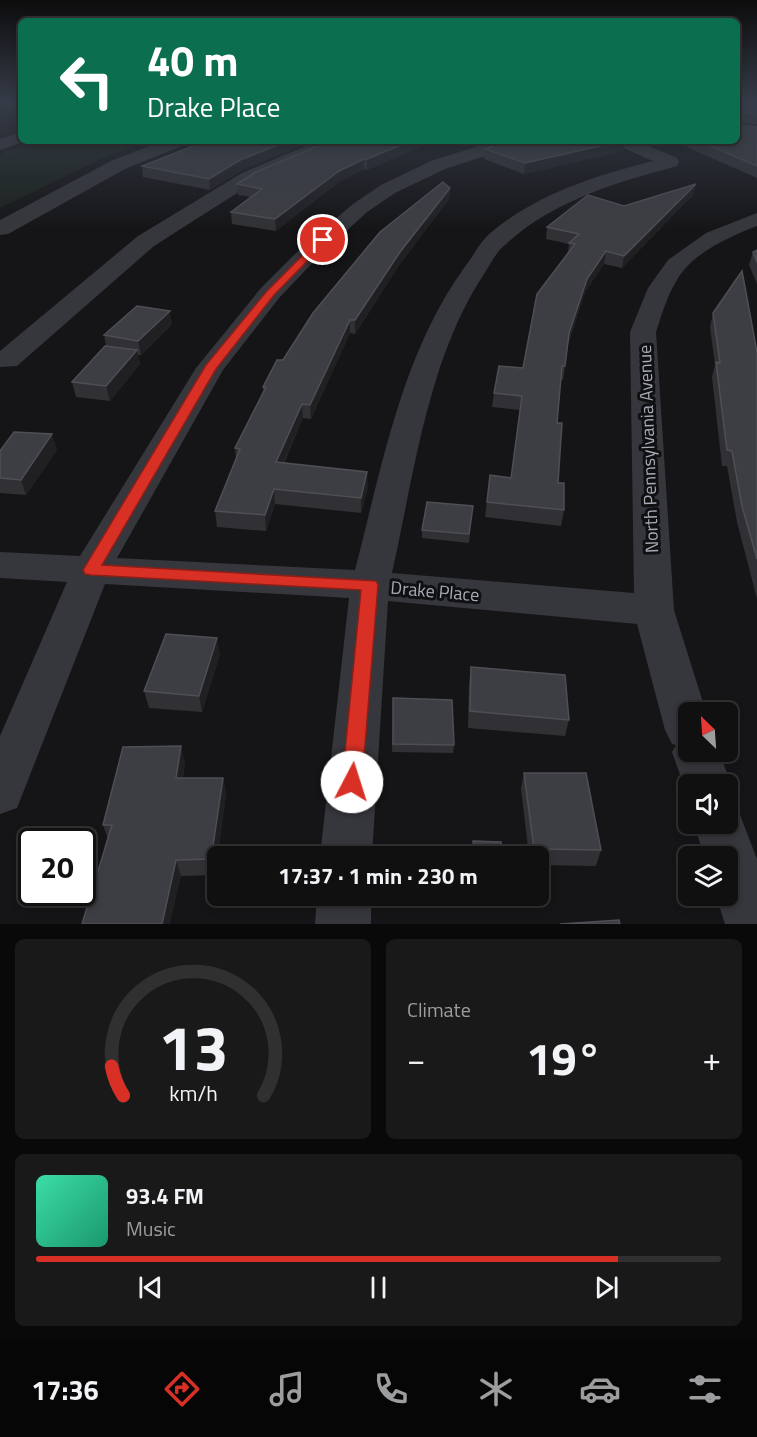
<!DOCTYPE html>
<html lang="en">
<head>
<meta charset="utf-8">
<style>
	:root { --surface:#101011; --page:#19191a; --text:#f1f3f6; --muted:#9c9d9f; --line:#303031; --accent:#d93025 }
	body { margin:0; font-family:"Titillium Web",sans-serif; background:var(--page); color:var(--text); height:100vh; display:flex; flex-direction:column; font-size:22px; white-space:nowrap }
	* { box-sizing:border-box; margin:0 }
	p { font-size:20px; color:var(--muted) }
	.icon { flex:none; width:33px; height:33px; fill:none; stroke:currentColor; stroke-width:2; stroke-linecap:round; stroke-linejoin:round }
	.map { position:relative; height:924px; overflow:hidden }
	.details { display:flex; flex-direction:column; gap:15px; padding:15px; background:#090909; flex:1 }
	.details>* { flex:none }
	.guide { position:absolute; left:18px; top:18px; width:722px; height:126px; border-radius:9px; box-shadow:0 3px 9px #0003,0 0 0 2px var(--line); background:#0b6e4f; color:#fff; overflow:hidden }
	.needle { width:39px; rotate:335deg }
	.controls { position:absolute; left:678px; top:702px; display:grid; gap:12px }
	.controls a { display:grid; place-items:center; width:60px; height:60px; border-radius:9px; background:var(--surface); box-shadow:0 3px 9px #0003,0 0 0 2px var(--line); font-size:30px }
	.speed { position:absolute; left:18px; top:828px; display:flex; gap:12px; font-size:30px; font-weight:700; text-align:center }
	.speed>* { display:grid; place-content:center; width:78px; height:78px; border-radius:50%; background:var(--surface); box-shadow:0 3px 9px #0003,0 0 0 2px var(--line); line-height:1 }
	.speed .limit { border:3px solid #111; border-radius:9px; background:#fff; color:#111 }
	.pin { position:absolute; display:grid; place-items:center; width:51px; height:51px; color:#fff; margin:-26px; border:3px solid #fff; border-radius:50%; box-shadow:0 2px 6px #0007 }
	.me { position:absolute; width:66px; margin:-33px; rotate:5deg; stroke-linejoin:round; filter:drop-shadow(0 0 4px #0008) }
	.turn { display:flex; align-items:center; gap:21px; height:126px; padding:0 30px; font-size:27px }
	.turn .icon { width:78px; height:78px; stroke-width:2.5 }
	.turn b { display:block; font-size:42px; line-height:51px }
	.big { font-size:45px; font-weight:700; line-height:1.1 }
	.details .widget { flex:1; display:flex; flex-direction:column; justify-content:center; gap:9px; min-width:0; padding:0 21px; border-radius:9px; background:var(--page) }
	.details .dial { align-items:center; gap:0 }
	.dial svg { height:156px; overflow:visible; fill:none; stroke:var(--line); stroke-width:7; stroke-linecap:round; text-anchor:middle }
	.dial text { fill:var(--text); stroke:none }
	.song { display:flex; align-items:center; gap:18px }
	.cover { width:72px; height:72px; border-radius:9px; background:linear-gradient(135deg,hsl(160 70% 55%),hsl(160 70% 35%)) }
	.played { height:6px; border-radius:3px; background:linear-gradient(90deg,var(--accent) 85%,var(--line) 85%) }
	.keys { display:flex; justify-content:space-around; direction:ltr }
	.heat { display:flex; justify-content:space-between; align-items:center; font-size:33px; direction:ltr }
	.details .tiles { flex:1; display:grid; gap:15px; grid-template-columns:1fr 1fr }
	.widget:last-child { grid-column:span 2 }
	.trip { position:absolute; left:207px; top:846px; width:342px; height:60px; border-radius:9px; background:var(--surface); box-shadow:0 3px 9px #0003,0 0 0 2px var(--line); font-weight:700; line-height:60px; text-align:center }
	.tab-bar { display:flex; height:96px; justify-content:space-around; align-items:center; background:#060607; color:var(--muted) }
	.tab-bar .icon { width:42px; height:42px }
	.tab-bar .selected { color:var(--accent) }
	.tab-bar b { font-size:27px; color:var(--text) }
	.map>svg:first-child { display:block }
	.green { fill:#1b221c }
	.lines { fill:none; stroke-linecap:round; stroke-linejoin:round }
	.minor { fill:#36373c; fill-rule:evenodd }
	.wall { fill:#313135 }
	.shaded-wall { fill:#202023 }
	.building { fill:#3d3e43; stroke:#4e4f55; stroke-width:1.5 }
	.route { fill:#d93025; stroke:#8d1f18; stroke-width:1.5 }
	.labels { text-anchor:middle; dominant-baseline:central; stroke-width:6; stroke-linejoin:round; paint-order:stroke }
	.street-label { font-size:18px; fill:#a6abb7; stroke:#101012 }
</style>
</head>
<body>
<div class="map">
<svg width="757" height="924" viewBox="0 0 757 924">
	<rect width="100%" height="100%" fill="#151517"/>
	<path class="green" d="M36 141H148L99 160 0 208V154Z"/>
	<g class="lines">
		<path class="minor" d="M0 101H21V105L0 109Z
			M21 132V141H26L0 150V139Z
			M162 141H187L184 145 125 169 8 234 0 235V220L111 161Z
			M318 141H342L339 145 256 181 154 246 17 366 0 367V351L138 236 242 173Z
			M494 141H521L518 145 445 169 395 193 367 212 318 257 279 298 223 370 117 558 355 570C382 467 401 356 464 268 472 258 479 244 488 235 534 195 594 176 653 161L616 145 613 141H637L677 158 679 162 677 166C615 183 552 201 505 245 496 252 490 265 484 274 428 358 414 475 392 573L634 593 630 332 648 288 668 260 706 233 757 213V226C729 237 692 253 677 280 667 296 662 314 656 332L674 610 706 712H688V752H719L731 784 728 792V784H688V797L672 752 676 745 672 744 665 730 637 624 388 601 372 856H320L349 598 105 584 17 808 0 814V736L67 582 0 578V552L80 556 196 368 261 288 302 247 353 204 381 185 431 161Z
			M728 803 737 807 757 859V924H725L716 896H728V856H704L694 824H728Z
			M317 896H371V924H315Z"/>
	</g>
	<path class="wall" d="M736 101H757V124L737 122V125L757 127V178L673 141H736Z
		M433 141 367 170 364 169 339 182 276 231 232 224 231 212 251 197 238 195 237 184Z
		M642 141H665L650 144Z
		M485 149 623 151 524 174 484 159Z
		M142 166 241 171 210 190 143 177Z
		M450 188 449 199 400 264 355 334 350 333 311 419 303 418 284 463 368 487 361 513 275 504 266 531 217 527 215 511 236 459 235 448 263 393V387L283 360Z
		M693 195 622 268 604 264 585 292 568 345 563 380H560L557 423 558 483 564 510 561 526 485 517 490 475 511 478 520 410 492 407 494 393 523 368 568 253 569 244 546 239 547 227 624 206Z
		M757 250V284L749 265 753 252Z
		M713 313 757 352V599L737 522 727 466H722L712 377 715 365 710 327Z
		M172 324 141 355H138L140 364 110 401 76 397 72 382 106 346 104 335Z
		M57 450 26 495 0 493V451Z
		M473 506 469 543 422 538V530Z
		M220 654 202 712 149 708 144 691Z
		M471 667 569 720 565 736 468 728 469 684Z
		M393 698 454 745 453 753 392 752Z
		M185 763 183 778H223L226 794 215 875 181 876 108 839 103 825Z
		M524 773 601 850 596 866 538 865V856H529L521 789Z
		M473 841 502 856H472Z"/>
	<path class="shaded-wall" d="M288 141H312L241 171 210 190 209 179 240 160Z
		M411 141H433L367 170V159Z
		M622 141H625L623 151 524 174 525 163Z
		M651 141H665L650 144Z
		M364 159V169L339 182 276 231 275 219 339 171Z
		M696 184 693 195 622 268 624 256Z
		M450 188 449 199 400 264 355 334V320L400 252Z
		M606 251 604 264 585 292 567 346 569 333 587 279Z
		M170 311 172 324 141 355 138 341Z
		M350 320V333L311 419 310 405Z
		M137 350 140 364 110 401 106 386Z
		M302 404 303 418 277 477 276 462Z
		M52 434 57 450 26 495 21 480Z
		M367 472 368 487 361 513V498Z
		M274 489 275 504 266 531 265 515Z
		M217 638 220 654 202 712 199 696Z
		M181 746 185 763 180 795 176 778Z
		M223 778 226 794 215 875 211 859Z
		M176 860 181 876 170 924H162Z"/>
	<path class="building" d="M736 101H757V114L737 112V125L757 127V166L699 141H736Z
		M206 141H288L240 160 209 179 142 166Z
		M330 141H411L367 159H364L339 171 275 219 231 212 262 189 237 184 256 172Z
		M507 141H622L525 163 485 149Z
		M443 182 450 188 400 252 355 320H350L310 405 302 404 276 462 367 472 361 498 274 489 265 515 215 511 240 449 235 448 266 387H263L277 360H283L313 313 380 232Z
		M696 184 624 256 606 251 587 279 569 333 565 366H562L557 423H562L558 483H564V510L487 502 490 475 511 478 522 396 494 393 499 366 523 368 537 294 575 244 569 243 579 234 547 227 588 195 624 206Z
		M757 250V262L753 252Z
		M742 271 757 352V559L742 506 732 451 727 450 716 362 720 363 713 313Z
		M137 306 170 311 138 341 104 335Z
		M105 346 137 350 106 386 72 382Z
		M14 432 52 434 21 480 0 478V451Z
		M427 502 473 506 469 534 422 530Z
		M166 634 217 638 199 696 144 691Z
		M471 667 565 675 569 720 470 711Z
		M393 698 452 700 454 745 393 744Z
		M181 746 176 778H223L211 859 176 860 162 924H82L112 825H103L123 747Z
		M524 773H586L601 850 534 849Z
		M473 841 501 842 502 856H474Z
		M619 920 620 924H560Z"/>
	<linearGradient id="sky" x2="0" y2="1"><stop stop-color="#0c0c0d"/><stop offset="0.44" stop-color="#353b47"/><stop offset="1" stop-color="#353b47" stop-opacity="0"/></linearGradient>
	<rect width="757" height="230" fill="url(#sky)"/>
	<path class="route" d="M320 238 328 240 274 295 216 369 102 565 376 581 378 585 362 782 359 789 352 791 345 789 342 782 361 590 91 575 85 574 83 570 206 365 267 291Z"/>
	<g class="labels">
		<g class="street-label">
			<text transform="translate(648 449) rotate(-92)">North Pennsylvania Avenue</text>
			<text transform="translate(435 591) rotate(5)">Drake Place</text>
		</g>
	</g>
</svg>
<div class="controls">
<a><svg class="needle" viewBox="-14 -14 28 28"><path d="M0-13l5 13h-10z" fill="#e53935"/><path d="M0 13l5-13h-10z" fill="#9c9d9f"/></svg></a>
<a><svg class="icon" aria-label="sound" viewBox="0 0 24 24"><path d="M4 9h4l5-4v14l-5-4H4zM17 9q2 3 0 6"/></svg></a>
<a><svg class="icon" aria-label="layers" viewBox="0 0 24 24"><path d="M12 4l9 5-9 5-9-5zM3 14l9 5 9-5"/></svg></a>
</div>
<div class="speed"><div class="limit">20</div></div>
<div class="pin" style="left:323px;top:240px;background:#d93025"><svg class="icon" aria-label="arrive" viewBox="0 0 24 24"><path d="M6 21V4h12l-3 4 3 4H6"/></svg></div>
<svg class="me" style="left:352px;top:782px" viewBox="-20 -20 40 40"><circle r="19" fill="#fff"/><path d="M0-13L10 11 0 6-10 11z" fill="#d93025"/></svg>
<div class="trip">17:37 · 1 min · 230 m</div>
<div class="guide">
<div class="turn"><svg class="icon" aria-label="left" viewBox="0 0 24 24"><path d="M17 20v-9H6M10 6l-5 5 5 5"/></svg><div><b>40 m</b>Drake Place</div></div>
</div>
</div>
<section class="details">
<div class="tiles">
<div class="widget dial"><svg viewBox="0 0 100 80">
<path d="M14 69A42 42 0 1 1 86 69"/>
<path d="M14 69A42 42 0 0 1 8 54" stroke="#d93025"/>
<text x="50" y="56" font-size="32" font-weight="700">13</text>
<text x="50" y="72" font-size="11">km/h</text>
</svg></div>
<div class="widget"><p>Climate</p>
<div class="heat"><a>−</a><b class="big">19°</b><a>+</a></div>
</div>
<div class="widget">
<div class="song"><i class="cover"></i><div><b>93.4 FM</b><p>Music</p></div></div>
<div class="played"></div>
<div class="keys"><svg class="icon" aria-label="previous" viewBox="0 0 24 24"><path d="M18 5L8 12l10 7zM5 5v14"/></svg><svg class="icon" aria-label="pause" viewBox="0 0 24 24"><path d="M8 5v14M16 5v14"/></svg><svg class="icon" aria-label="next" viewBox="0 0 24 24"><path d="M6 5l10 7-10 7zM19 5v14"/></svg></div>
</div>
</div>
</section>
<nav class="tab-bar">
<b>17:36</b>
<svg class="icon selected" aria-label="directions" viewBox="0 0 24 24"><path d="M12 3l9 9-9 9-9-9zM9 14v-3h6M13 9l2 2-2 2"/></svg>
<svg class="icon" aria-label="music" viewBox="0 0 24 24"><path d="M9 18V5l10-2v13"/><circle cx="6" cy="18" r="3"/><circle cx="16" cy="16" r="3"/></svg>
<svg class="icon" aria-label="phone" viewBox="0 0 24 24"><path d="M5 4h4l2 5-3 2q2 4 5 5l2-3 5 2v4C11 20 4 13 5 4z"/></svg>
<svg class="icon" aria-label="climate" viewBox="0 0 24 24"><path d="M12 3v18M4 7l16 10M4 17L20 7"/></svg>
<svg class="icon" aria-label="car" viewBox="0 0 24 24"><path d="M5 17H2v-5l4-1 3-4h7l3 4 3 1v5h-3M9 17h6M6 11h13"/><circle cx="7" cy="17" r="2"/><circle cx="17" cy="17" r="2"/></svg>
<svg class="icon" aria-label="filters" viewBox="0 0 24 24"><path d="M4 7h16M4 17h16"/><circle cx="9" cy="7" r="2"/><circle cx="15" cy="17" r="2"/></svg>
</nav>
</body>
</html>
